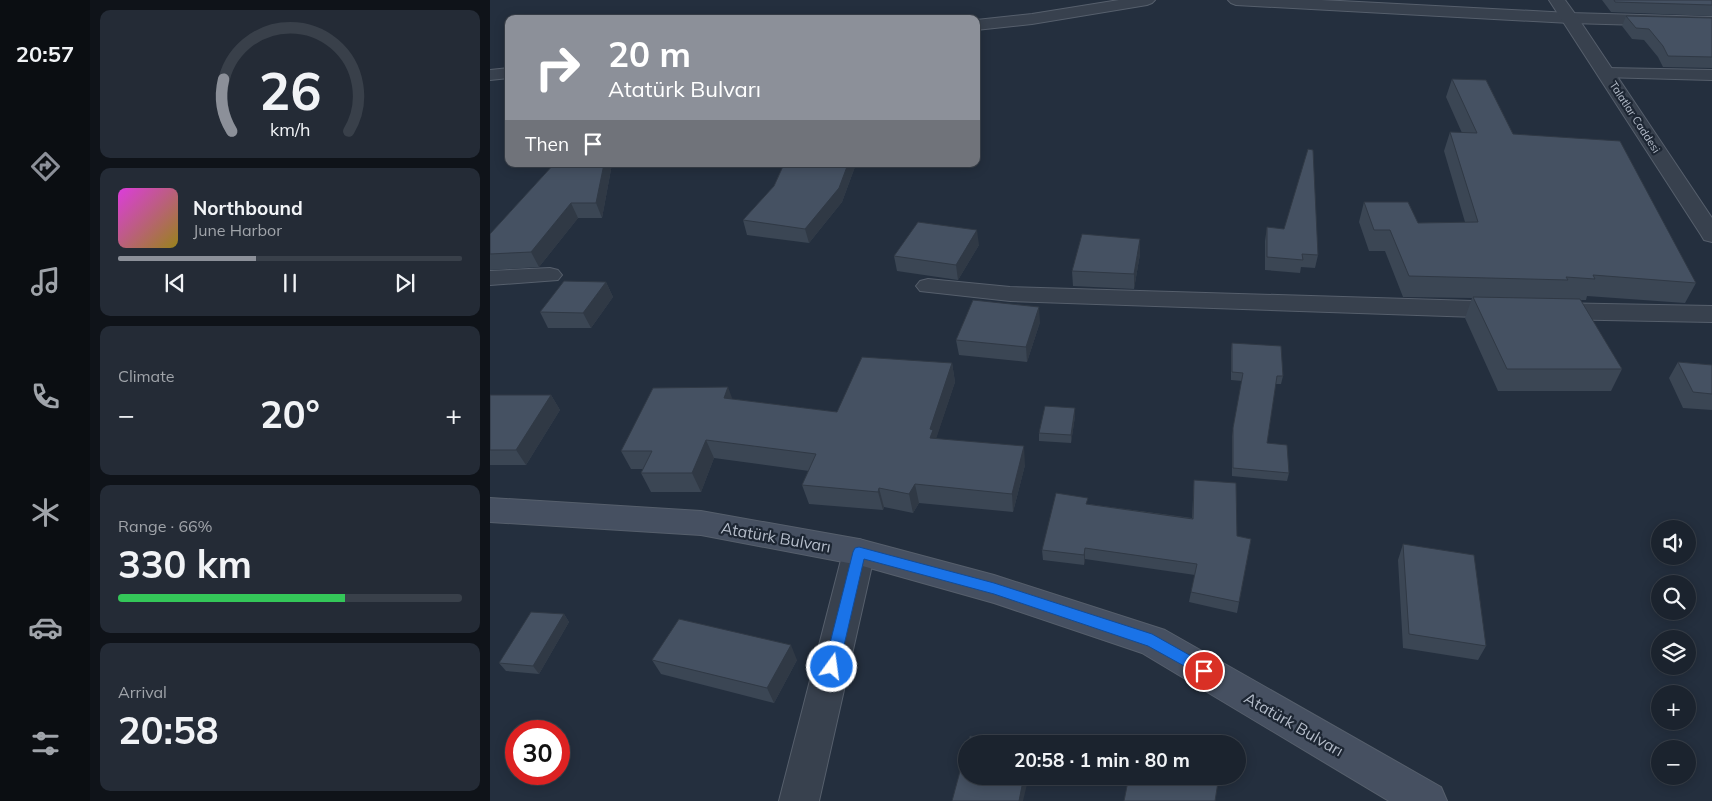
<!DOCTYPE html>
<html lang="en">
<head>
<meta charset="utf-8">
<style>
	:root { --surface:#1b232e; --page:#242b36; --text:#f1f3f6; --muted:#a0a4aa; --line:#39404a; --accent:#8c9099 }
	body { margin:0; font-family:Mulish,sans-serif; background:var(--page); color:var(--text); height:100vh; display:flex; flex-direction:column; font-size:19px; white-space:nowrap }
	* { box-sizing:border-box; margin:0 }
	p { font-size:16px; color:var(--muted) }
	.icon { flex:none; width:28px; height:28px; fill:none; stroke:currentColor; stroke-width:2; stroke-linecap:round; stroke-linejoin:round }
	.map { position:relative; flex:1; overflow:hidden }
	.sheet { display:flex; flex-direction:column; gap:10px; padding:10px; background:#0f1319; width:400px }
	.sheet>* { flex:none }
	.banner { position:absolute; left:15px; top:15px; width:475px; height:152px; border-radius:10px; box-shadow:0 2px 12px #0003,0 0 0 1px var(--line); background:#8c9099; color:#fff; overflow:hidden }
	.tools { position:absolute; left:1161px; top:520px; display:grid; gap:10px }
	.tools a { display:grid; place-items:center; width:45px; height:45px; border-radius:50%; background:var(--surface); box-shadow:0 2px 12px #0003,0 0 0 1px var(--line); font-size:25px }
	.speed { position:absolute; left:15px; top:720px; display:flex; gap:10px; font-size:25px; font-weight:700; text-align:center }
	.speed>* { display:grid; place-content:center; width:65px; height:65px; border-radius:50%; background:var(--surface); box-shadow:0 2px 12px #0003,0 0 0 1px var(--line); line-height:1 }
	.speed .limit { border:8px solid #d22; background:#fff; color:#111 }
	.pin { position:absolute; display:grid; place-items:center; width:42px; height:42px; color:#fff; margin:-21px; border:2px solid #fff; border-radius:50%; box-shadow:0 1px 5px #0007 }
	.me { position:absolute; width:55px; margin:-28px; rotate:14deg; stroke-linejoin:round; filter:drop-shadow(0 0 4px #0008) }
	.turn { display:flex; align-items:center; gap:18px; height:105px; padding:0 20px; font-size:22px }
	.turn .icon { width:65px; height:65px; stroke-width:2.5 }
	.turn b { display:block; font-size:35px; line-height:42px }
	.then { display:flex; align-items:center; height:48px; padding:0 20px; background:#0003; gap:10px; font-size:19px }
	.big { font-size:38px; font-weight:700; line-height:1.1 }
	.sheet .card { flex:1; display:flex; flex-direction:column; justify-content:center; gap:8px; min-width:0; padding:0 18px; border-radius:10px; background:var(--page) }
	.sheet .dial { align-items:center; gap:0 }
	.dial svg { height:130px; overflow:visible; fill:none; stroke:var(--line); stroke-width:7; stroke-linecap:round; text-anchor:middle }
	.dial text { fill:var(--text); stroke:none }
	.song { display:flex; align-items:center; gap:15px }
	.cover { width:60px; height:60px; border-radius:8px; background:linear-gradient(135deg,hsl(300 70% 55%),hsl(50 70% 35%)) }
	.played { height:5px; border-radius:2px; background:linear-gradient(90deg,var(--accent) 40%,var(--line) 40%) }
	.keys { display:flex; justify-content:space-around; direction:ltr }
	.heat { display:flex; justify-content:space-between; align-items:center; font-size:28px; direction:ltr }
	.charge { height:8px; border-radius:4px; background:linear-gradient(90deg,#34c759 66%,var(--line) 0) }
	.trip { position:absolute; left:468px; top:735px; width:288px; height:50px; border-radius:25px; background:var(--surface); box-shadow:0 2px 12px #0003,0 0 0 1px var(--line); font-weight:700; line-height:50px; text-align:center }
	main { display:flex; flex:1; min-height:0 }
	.dock { display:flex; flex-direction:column; width:90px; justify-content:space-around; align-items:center; background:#0b0e12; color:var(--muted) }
	.dock .icon { width:35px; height:35px }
	.dock .selected { color:var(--accent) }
	.dock b { font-size:22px; color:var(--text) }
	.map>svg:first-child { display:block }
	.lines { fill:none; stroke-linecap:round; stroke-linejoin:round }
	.minor-casing { stroke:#565f6c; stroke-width:2 }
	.tertiary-casing { stroke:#565f6c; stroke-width:2 }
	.secondary-casing { stroke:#565f6c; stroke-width:2 }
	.minor { fill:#38414e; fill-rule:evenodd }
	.tertiary { fill:#38414e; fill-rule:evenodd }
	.secondary { fill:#465061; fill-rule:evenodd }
	.wall { fill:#3b4654 }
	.shaded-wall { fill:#303945 }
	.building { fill:#455162; stroke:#303945 }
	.route { fill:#1a73e8; stroke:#114b97 }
	.labels { text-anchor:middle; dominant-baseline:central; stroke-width:4.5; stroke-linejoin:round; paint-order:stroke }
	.far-street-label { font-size:11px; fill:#b4bcc9; stroke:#1d2633 }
	.near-street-label { font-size:16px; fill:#b4bcc9; stroke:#1d2633 }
</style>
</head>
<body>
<main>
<nav class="dock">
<b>20:57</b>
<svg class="icon selected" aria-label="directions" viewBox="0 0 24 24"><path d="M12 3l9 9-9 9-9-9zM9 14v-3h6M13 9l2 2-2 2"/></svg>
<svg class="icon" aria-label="music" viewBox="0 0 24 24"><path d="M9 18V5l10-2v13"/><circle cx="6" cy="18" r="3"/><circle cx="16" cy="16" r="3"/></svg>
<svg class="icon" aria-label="phone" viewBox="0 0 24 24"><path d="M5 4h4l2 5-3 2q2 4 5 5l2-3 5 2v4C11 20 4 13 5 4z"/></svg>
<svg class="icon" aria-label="climate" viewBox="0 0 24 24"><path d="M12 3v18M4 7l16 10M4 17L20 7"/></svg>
<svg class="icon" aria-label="car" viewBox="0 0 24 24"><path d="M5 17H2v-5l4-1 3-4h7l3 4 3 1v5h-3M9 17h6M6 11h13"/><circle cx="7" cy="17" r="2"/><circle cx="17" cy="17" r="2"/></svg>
<svg class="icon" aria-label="filters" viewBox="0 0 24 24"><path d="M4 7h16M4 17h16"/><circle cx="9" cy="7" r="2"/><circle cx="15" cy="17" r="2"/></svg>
</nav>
<section class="sheet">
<div class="card dial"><svg viewBox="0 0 100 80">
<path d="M14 69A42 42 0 1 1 86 69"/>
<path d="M14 69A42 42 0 0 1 9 37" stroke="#8c9099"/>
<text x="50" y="56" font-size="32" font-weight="700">26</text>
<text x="50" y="72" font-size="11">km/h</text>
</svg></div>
<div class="card">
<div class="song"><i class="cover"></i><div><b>Northbound</b><p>June Harbor</p></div></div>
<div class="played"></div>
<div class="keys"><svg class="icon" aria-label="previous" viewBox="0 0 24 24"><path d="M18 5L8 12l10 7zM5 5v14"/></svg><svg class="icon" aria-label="pause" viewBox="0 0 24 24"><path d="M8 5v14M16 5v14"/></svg><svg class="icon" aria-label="next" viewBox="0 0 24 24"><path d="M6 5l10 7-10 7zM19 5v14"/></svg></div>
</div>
<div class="card"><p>Climate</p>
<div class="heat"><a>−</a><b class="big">20°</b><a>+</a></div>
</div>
<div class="card"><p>Range · 66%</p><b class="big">330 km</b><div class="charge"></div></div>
<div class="card"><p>Arrival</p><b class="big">20:58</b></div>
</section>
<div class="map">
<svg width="1222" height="801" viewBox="0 0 1222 801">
	<rect width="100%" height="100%" fill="#242f3e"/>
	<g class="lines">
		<g class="minor-casing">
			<path id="minor" d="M629 0H665L662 3 657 5 542 24 486 30V20L542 14Z
				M738 0H831L1080 13 1222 17V27L1080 23 746 5 741 3Z
				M19 68V78L0 80V70Z
				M1117 68 1222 70V80L1111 77 1108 73 1111 69Z
				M60 268 68 270 72 275 68 280 0 285V271Z
				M438 279 520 287 1016 302 1025 305 1028 310 1025 315 1016 318 520 301 430 291 426 286 430 281Z
				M1061 303 1222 306V322L1061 319 1052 316 1049 311 1052 306Z
				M369 539 380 543 385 552 329 801H289L353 552 358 543Z"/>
		</g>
		<g class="tertiary-casing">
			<path id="tertiary" d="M1059 0H1075L1088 18 1222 218V242L1214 240 1211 235Z"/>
		</g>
		<g class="secondary-casing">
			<path id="secondary" d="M0 498 211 511 369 539 504 575 675 630 951 787 957 801H899L652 653 504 603 369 565 211 535 0 522Z"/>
		</g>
		<use href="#minor" class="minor"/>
		<use href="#tertiary" class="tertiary"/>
		<use href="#secondary" class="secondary"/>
	</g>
	<path class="wall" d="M1112 0H1222V16L1121 12Z
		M1136 16 1222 18V68L1173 67 1168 57 1154 40 1142 39 1132 26Z
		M962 79 1023 134 1206 283 1195 303 1097 296 1096 300H1090L1132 369 1121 391H1008L975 318 982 298 913 297 895 251H879L869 222 874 202 928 223 975 222 954 151 960 132 972 133 956 97Z
		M64 164H122L112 218H88L49 267 0 270V234Z
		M294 164H366L352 202 319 243 257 235 253 220 284 186Z
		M777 227 828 255 825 268 811 267 810 273 775 270V241Z
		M489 245 468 280 407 271 404 256Z
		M650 254 644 289 583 286 582 271Z
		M116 282 123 297 101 328H58L50 312Z
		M550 322 537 362 469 355 466 340Z
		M742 343 793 376 791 384H785L777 443 799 473 797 481 742 476V436L752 381 741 380V351Z
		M1188 362 1222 365V410L1193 408 1179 378Z
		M462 363 465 382 446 438 535 465 523 512 429 503 423 513 394 507 393 510 319 504 312 485 319 471 224 458 211 492H161L151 473 153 469H141L131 451 243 399 347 412Z
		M0 395H61L70 410 36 465H0Z
		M585 416 581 443 549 441V433Z
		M704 480 747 536 761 539 747 613 699 602 701 592 705 575 595 559 594 565 553 560 552 550 598 504 702 518Z
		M913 544 996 646 988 660 913 648 908 560Z
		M74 614 79 622 49 674 16 671 9 663Z
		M162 660H307L284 703 171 674Z"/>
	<path class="shaded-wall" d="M114 164H122L112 218 106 203Z
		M358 164H366L352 202 319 243 315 229Z
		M81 203 88 218 49 267 41 252Z
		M487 230 489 245 468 280 466 265Z
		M650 239V254L644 289V274Z
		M116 282 123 297 101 328 93 313Z
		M549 307 550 322 537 362 536 347Z
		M462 363 465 382 445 442 440 438V429Z
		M238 387 245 406 234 398Z
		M61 395 70 410 36 465 26 450Z
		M585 408V416L581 443V435Z
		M216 440 224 458 211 492 202 473Z
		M534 446 535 465 523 512 522 494Z
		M425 484 429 503 423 513 419 494Z
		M389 488 394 507 393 510 388 492Z
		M595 548V559L594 565V555Z
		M74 614 79 622 49 674 43 666Z
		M301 645 307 660 284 703 277 688Z
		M534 776H539L533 801H529Z"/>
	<path class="building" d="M1124 0H1222V5L1125 2Z
		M1136 16 1222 18V57L1178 56 1173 46 1159 29 1146 28Z
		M962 79 996 80 1023 134 1130 141 1206 283 1103 275 1105 279 1076 277 1078 280 919 276 900 230H884L874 202H918L928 223 988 222 960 132 987 133Z
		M818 149 823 150 828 255 812 254 813 260 777 257V227L794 229Z
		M64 164H114L106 203H81L41 252 0 254V234Z
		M294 164H358L349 188 315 229 253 220 284 186Z
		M428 222 487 230 466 265 404 256Z
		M592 234 650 239 644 274 582 271Z
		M74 281 116 282 93 313 50 312Z
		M983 297 1090 299 1132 369H1017Z
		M483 300 549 307 536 347 466 340Z
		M742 343 791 346 793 376H787L777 443 797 445 799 473 743 468V428L753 373 742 372Z
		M372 357 462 363 440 429 443 430 440 438 534 446 522 494 425 484 419 494 389 488 388 492 312 485 326 454 216 440 202 473H151L162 451H131L163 388 238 387 234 398 347 412Z
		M1188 362 1222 365V394L1203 392Z
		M0 395H61L26 450H0Z
		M555 406 585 408 581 435 549 433Z
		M704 480 746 483 747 536 761 539 749 602 701 592 707 564 595 548 594 555 552 550 566 493 598 498 596 504 703 519Z
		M913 544 984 555 996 646 919 634Z
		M41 612 74 614 43 666 9 663Z
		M189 619 301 645 277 688 162 660Z
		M480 736 525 744H478Z
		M476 749V776H534L529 801H462Z
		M639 776H729L725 801H634Z"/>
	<path class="route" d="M369 547 504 583 662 634 719 666 721 671 719 676 714 677 658 646 504 594 374 559 349 667 347 672 342 674 336 672 334 667 363 552 365 548Z"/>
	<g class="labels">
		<g class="far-street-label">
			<text transform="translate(1145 117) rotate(57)">Talatlar Caddesi</text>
		</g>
		<g class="near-street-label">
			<text transform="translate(286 537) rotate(10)">Atatürk Bulvarı</text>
			<text transform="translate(804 724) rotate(30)">Atatürk Bulvarı</text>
		</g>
	</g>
</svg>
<div class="tools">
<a><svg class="icon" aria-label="sound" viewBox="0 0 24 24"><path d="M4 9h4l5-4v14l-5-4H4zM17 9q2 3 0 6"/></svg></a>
<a><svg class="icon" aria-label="search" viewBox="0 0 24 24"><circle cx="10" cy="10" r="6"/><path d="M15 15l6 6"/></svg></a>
<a><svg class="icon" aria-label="layers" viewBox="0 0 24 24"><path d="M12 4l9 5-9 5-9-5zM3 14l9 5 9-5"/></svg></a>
<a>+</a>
<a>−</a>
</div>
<div class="speed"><div class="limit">30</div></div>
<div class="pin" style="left:714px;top:671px;background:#d93025"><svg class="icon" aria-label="arrive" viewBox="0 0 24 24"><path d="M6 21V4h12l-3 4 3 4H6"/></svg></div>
<svg class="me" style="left:342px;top:667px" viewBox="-20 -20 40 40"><circle r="17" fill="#1a73e8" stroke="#fff" stroke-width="3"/><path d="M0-11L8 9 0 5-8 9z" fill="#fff"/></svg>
<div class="trip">20:58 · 1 min · 80 m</div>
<div class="banner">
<div class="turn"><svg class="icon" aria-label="right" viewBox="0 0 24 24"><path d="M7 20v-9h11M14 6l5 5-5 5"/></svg><div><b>20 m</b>Atatürk Bulvarı</div></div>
<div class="then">Then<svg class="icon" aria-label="arrive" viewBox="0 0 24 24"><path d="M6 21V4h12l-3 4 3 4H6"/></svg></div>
</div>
</div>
</main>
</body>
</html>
